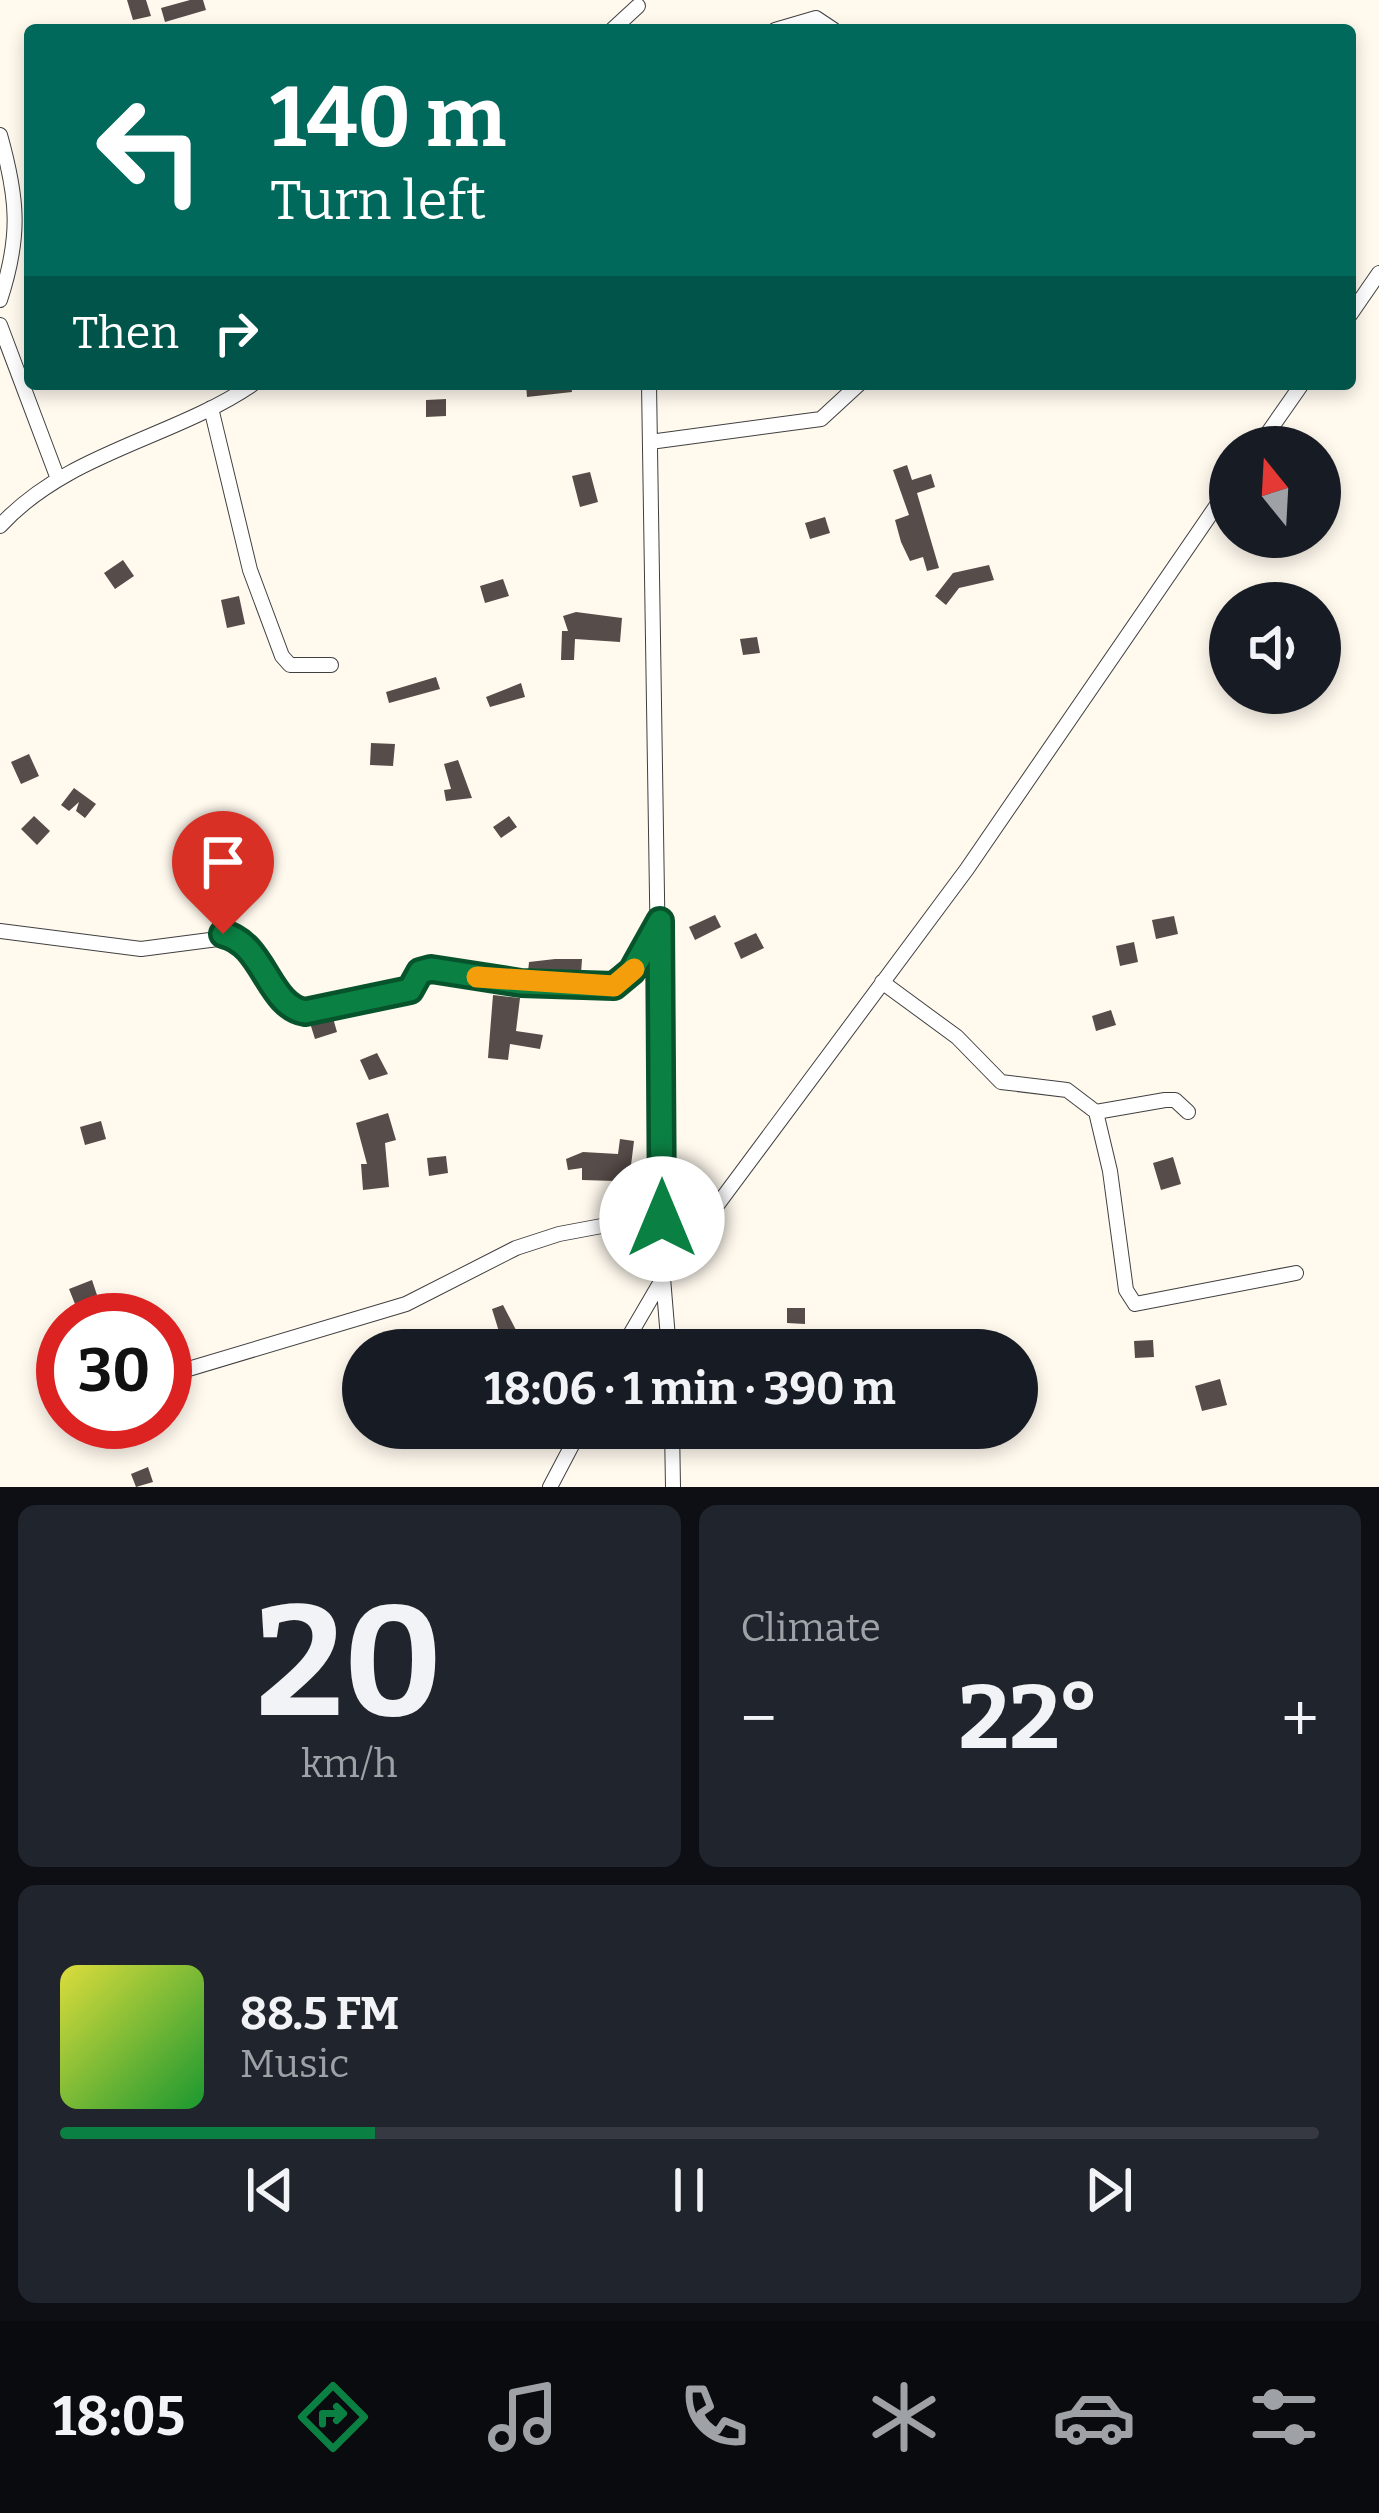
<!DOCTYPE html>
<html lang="en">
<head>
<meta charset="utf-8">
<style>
	:root { --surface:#171b24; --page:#20242c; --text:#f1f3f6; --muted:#9ea1a6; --line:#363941; --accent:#0b8043 }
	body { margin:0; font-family:Bitter,serif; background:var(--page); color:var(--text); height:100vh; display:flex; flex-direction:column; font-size:45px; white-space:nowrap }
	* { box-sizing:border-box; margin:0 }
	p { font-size:39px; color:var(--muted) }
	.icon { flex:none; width:66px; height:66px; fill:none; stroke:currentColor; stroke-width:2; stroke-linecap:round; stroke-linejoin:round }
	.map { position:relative; height:1487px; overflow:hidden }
	.details { display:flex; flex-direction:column; gap:18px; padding:18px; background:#0d0f14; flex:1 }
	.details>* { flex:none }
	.banner { position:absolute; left:24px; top:24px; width:1332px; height:366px; border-radius:12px; box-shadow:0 6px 18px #0003; background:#00695c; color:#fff; overflow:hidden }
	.needle { width:78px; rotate:342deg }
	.controls { position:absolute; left:1209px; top:426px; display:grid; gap:24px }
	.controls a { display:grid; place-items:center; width:132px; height:132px; border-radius:50%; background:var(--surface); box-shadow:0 6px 18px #0003; font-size:60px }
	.speed { position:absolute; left:36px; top:1293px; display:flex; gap:24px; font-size:60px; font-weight:700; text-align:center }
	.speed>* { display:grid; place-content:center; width:156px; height:156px; border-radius:50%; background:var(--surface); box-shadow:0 6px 18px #0003; line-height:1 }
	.speed .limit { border:18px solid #d22; background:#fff; color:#111 }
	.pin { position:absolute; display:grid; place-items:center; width:102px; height:102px; color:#fff; margin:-123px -51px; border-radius:50% 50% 50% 0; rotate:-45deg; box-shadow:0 0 12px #0007 }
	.pin .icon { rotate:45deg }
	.me { position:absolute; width:132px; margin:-66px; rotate:0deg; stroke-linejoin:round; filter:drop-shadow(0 0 9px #0008) }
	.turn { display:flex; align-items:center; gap:42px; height:252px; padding:0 48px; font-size:54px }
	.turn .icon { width:156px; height:156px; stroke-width:2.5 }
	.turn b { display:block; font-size:84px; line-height:102px }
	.then { display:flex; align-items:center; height:114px; padding:0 48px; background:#0003; gap:24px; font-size:45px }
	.big { font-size:90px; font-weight:700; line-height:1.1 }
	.details .widget { flex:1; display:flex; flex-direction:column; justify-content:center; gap:18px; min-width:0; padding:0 42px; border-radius:18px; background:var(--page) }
	.details .dial { align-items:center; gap:0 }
	.dial b { font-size:156px; line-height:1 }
	.song { display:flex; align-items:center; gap:36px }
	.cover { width:144px; height:144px; border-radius:18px; background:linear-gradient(135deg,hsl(60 70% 55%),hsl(130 70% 35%)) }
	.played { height:12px; border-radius:6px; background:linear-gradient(90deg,var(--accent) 25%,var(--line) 25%) }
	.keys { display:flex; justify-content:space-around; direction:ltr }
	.heat { display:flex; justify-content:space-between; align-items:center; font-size:66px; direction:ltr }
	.details .tiles { flex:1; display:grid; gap:18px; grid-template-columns:1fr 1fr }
	.widget:last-child { grid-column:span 2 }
	.trip { position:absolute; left:342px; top:1329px; width:696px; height:120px; border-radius:60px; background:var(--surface); box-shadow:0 6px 18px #0003; font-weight:700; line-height:120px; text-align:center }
	.tab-bar { display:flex; height:192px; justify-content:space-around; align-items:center; background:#090b0e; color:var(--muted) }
	.tab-bar .icon { width:84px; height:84px }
	.tab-bar .current { color:var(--accent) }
	.tab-bar b { font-size:54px; color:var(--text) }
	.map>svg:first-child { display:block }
	.building { fill:#564c49 }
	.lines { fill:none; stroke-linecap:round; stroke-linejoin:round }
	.street-casing { stroke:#404040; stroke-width:16 }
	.street { stroke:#fff; stroke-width:14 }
	.route-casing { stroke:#07532c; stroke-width:30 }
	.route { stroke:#0b8043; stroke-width:21 }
	.slow { stroke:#f59e0b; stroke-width:21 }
</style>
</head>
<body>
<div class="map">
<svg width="1379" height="1487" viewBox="0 0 1379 1487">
	<rect width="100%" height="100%" fill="#fff9ee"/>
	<path class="building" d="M127 0H146L151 16 133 20Z
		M190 0H203L206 10 165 22 161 8Z
		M526 384H571L572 392 527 397Z
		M446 399V416L426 417V400Z
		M907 465 912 480 931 474 935 487 917 493 939 568 927 571 923 557 910 561 901 542 895 520 909 515 893 470Z
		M590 472 598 502 580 507 572 476Z
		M825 517 830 533 810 539 805 523Z
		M123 560 134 576 115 589 104 573Z
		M989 565 994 580 959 588 946 605 935 596 953 573Z
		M503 579 509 596 485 603 480 586Z
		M239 596 245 624 227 628 221 600Z
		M576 612 622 618 620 642 575 639 574 660H561L562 631H568L563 616Z
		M757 637 760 653 743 655 740 639Z
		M436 677 440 689 389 703 386 692Z
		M521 683 525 697 490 707 486 697Z
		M371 743 395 744 393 766 370 765Z
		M29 754 39 776 21 784 11 762Z
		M458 760 472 798 446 801 444 790 451 789 444 764Z
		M74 788 96 804 85 818 76 811 79 802 69 811 61 805Z
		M34 816 50 831 37 845 21 829Z
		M509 816 517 827 501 838 493 827Z
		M715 915 721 927 695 940 689 927Z
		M1174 916 1178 934 1156 939 1152 920Z
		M756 933 764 948 741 959 734 943Z
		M1134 942 1138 962 1120 966 1116 946Z
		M555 959H582L581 974 528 972 529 962Z
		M493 995 520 998 516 1031 543 1035 540 1049 510 1044 508 1060 488 1058Z
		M1111 1010 1116 1025 1096 1031 1092 1016Z
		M333 1018 337 1032 315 1039 310 1023Z
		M377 1053 388 1074 369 1080 360 1060Z
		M388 1113 396 1140 385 1143 389 1187 363 1190 361 1164H367L356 1123Z
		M101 1121 106 1139 85 1145 80 1127Z
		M620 1139 634 1141 626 1206H615V1181L582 1180V1168L568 1170 566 1159 583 1152 618 1154Z
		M446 1156 448 1173 429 1176 427 1158Z
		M1173 1157 1181 1184 1161 1190 1153 1163Z
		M92 1280 97 1295 75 1304 69 1289Z
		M503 1305 516 1330 501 1338 492 1309Z
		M787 1308H805V1324L787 1323Z
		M1153 1340 1154 1357 1135 1358 1134 1341Z
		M1220 1379 1227 1405 1202 1411 1195 1386Z
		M148 1467 153 1482 136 1487 131 1474Z"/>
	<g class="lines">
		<g class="street-casing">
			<path id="street" d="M612 30 638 6
				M775 30 816 18 834 30
				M0 135C18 199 21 236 0 300
				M1350 315 1379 273
				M0 325 58 479
				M211 408 250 570 282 656 290 665H331
				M650 442 821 419 859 384
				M1258 447 1302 384
				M0 526C68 452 172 439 253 384
				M0 931 141 949 233 937C264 950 272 1007 306 1012L410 990 420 972 431 969 521 983 614 986 632 971 658 926
				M882 982 957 1037 1001 1082 1067 1090 1096 1112 1165 1100H1175L1188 1112
				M1096 1112 1110 1171 1126 1290 1135 1304 1296 1273
				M621 1350 663 1278 649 384
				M669 1350 663 1278 967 869 1230 486
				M165 1376 406 1304 516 1248 559 1234 607 1225 661 1248
				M672 1428 673 1487
				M550 1487 581 1428"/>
		</g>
		<use href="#street" class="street"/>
	</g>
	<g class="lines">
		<g class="route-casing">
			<path id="route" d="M223 934C264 943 268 1006 305 1012L410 990 420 972 431 969 521 983 614 986 632 971 660 921 662 1219"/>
		</g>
		<use href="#route" class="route"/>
		<path class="slow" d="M477 977 614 986 634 969"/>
	</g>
</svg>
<div class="controls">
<a><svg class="needle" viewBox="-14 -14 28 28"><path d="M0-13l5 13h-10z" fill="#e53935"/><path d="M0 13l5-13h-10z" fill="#9ea1a6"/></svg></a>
<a><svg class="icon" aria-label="sound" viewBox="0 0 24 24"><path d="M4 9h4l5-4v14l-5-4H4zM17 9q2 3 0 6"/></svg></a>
</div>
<div class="speed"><div class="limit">30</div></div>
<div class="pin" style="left:223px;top:934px;background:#d93025"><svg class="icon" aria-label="arrive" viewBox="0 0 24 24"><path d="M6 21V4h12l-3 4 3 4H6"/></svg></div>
<svg class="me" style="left:662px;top:1219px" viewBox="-20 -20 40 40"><circle r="19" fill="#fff"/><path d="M0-13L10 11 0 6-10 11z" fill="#0b8043"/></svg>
<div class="trip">18:06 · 1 min · 390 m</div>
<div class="banner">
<div class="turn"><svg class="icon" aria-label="left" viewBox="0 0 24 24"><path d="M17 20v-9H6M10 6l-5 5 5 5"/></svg><div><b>140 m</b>Turn left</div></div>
<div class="then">Then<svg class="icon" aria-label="right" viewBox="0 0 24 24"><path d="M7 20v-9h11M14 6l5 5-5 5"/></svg></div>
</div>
</div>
<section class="details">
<div class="tiles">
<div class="widget dial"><b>20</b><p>km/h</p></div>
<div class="widget"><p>Climate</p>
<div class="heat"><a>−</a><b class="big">22°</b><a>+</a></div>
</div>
<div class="widget">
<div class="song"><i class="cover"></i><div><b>88.5 FM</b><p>Music</p></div></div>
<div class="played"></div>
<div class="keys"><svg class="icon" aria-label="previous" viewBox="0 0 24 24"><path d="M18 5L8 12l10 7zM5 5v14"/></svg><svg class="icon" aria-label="pause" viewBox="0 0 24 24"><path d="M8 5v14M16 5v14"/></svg><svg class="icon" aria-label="next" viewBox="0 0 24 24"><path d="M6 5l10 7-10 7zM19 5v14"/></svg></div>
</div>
</div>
</section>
<nav class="tab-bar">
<b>18:05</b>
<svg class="icon current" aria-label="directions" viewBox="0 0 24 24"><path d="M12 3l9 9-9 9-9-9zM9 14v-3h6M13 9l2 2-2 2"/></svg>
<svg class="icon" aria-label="music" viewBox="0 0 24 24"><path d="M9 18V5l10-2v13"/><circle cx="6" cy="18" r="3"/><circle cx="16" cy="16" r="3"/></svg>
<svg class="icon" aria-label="phone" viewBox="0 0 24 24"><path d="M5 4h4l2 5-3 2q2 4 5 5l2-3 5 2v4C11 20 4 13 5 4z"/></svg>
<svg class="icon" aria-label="climate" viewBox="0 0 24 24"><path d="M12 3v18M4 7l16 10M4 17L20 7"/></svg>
<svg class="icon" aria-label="car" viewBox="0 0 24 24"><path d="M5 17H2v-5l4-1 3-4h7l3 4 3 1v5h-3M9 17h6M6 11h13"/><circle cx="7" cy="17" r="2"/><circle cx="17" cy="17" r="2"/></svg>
<svg class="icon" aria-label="filters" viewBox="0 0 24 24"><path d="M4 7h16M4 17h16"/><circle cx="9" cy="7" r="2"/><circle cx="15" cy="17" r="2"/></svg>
</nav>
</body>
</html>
